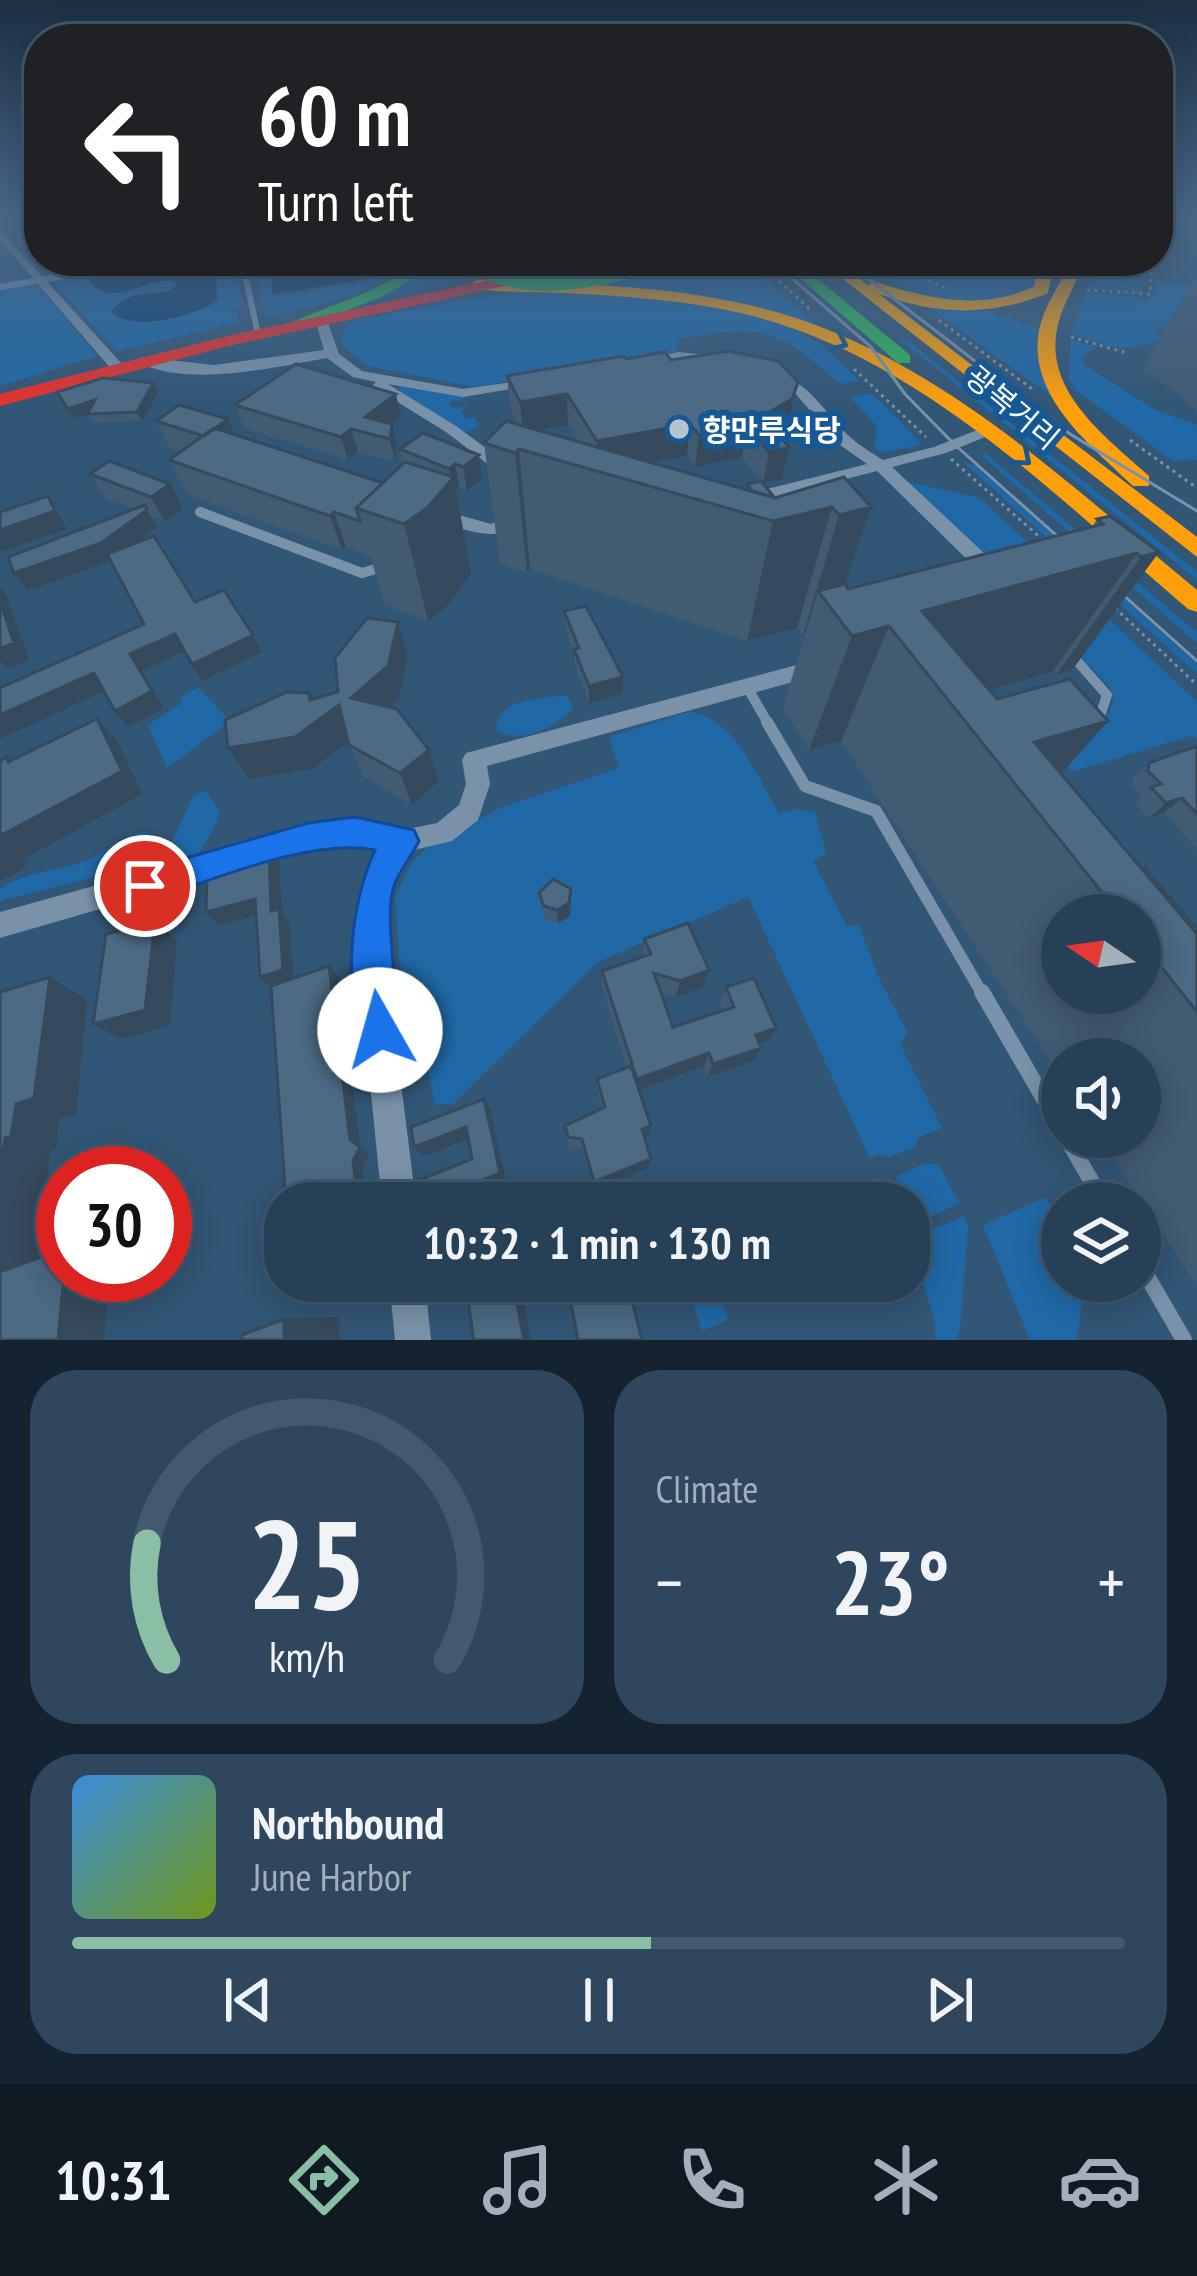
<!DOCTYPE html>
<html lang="en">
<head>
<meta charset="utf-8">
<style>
	:root { --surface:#264058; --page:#2e475e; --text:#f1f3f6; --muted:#a4afba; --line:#42596e; --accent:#8abfa5 }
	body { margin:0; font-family:"PT Sans Narrow","Noto Sans KR",sans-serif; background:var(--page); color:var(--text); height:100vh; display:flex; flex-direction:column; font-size:45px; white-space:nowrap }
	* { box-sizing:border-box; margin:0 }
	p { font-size:39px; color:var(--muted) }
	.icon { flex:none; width:66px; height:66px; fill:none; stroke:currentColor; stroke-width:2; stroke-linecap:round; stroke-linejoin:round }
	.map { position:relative; height:1340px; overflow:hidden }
	.panel { display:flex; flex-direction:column; gap:30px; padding:30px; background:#152330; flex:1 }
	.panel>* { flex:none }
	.banner { position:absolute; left:24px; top:24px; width:1149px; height:252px; border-radius:48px; box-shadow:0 6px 30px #0003,0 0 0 3px var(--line); background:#202124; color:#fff; overflow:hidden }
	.needle { width:78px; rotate:283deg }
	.controls { position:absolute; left:1041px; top:894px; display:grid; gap:24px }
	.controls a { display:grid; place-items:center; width:120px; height:120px; border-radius:50%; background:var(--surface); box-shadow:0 6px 30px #0003,0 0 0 3px var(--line); font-size:60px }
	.speed { position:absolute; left:36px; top:1146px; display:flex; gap:24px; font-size:60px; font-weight:700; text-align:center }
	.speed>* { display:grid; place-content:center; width:156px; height:156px; border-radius:50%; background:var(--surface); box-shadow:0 6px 30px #0003,0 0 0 3px var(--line); line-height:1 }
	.speed .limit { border:18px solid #d22; background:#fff; color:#111 }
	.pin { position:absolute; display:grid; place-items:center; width:102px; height:102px; color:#fff; margin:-51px; border:6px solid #fff; border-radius:50%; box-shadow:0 3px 12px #0007 }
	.me { position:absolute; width:132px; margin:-66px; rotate:353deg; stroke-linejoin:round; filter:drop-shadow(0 0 9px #0008) }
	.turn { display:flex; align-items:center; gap:42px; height:252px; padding:0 36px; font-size:54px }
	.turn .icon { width:156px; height:156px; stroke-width:2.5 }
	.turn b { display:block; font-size:84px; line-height:102px }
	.big { font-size:90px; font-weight:700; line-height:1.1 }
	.panel .widget { flex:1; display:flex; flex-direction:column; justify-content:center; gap:18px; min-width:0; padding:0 42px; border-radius:48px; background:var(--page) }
	.panel .dial { align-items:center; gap:0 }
	.dial svg { height:312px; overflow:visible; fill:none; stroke:var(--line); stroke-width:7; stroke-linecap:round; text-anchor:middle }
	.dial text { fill:var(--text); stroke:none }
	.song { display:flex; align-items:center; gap:36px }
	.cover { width:144px; height:144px; border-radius:18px; background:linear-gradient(135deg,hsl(210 70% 55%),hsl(80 70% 35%)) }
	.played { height:12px; border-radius:6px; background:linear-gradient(90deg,var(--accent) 55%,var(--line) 55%) }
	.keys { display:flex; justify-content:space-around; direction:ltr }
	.heat { display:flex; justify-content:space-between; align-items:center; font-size:66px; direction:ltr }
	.panel .tiles { flex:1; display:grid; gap:30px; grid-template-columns:1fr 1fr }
	.widget:last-child { grid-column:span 2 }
	.trip { position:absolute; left:264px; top:1182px; width:666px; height:120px; border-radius:48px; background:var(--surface); box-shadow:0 6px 30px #0003,0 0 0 3px var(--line); font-weight:700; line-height:120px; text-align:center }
	.menu { display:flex; height:192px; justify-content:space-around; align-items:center; background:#0f1a23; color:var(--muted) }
	.menu .icon { width:84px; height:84px }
	.menu .on { color:var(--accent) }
	.menu b { font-size:54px; color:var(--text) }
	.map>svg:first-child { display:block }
	.green { fill:#2068a5; fill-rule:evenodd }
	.water { fill:#104270 }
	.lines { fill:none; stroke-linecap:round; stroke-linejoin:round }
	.path { stroke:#7992a9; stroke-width:3; stroke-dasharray:3 4.5; stroke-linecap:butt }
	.lane-far4 { stroke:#7992a9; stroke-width:6 }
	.lane-far3 { stroke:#7992a9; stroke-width:8 }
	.lane-far2 { stroke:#7992a9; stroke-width:10 }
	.lane-far1 { stroke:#7992a9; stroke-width:12 }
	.lane { stroke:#7992a9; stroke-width:16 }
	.street { fill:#7992a9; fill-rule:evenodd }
	.fast { fill:#30b455; fill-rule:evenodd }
	.slow { fill:#ff9f0a; fill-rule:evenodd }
	.jam { fill:#e5322d; fill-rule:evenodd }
	.tram { stroke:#7b92a9; stroke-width:3 }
	.fast-bridge { stroke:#30b455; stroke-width:15 }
	.wall { fill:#415b72; fill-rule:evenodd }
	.shaded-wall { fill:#354a5c }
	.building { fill:#4c6a84; stroke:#354a5c; stroke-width:3 }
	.oneway { stroke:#155893 }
	.route { fill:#1a73e8; stroke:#114b97; stroke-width:3 }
	.poi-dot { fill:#b7c4cf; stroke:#155893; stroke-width:4.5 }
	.labels { text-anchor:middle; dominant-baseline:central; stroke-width:12; stroke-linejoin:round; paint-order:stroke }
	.far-street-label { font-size:30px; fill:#fff; stroke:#155893 }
	.far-poi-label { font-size:30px; font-weight:bold; fill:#fff; stroke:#155893; text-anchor:start }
</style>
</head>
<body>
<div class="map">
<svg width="1197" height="1340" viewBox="0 0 1197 1340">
	<rect width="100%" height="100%" fill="#325676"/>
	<path class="green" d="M1 220H39V261H134L47 273Z
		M155 261H188V265L234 261 243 303 240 309 226 313H238V323L117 351 48 277ZM208 265 216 267 213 304 138 322 122 320 112 309C131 291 147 296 170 291L179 282C151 274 131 297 102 291L179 267Z
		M253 261H270L271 294 280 296 375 279 385 273 391 261H422C375 293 320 305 266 317Z
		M444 261H598L466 279 375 299Z
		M715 261H746L818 326 667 291 560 285Z
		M866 261H885L921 280 890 261H1027L1037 278 1034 288 986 305 973 299 979 305 918 297Z
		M1097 261H1144L1147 266 1141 294 1087 289Z
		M34 280 97 356 0 386V289Z
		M1155 281 1197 285 1172 325 1152 330 1166 340 1120 349 1070 334 1087 292 1147 298 1154 295Z
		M516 292C612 295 723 292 811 338 829 348 845 368 860 381L840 384C776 327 763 324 679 339L675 353 475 387 368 366 344 347 341 335 353 320Z
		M927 306 984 310 1041 329 1054 398Z
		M906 339 1197 572V580L901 340Z
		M1071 339 1096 347 1082 357 1084 365 1154 409 1197 425V460L1173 461 1078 392 1068 379Z
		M399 386 464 396 466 399 450 402 452 408 469 406 461 412 465 419 475 417 479 427 463 433 401 392Z
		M872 393 918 440 921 445 887 452 875 449 876 425 850 397Z
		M984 452 1197 633V643L982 456Z
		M962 461 976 466 1197 664V674Z
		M907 482 980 498 1197 702V740L1191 736 1071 772 1053 746 1108 715 1114 697 1109 686Z
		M199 688 230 721 167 768 148 725 180 704 182 695Z
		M567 695 573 709C554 728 522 745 496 730 501 695 536 701 567 695Z
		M688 712C736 717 756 776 779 813L798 809 815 813 826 853 813 861 847 927 858 923 878 976 907 1032 900 1044 942 1128 919 1137 915 1147 889 1157 879 1154 870 1158 748 897 598 962 453 1104 435 1105 426 1058 403 1021 395 896 412 862 430 845 502 807 619 768 609 737Z
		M206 791 220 811C200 866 188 864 135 882L168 851 193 796Z
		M148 832 154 841 133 867 0 901V889C26 870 56 873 85 861 106 853 125 833 148 832Z
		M924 1164H938L959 1203 909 1227V1203H886L881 1191 893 1185 898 1175Z
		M1046 1197 1062 1224V1281H1085L1077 1340H1030L983 1225Z
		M964 1216 968 1226 960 1331 956 1340H935V1321L909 1240Z
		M686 1281H715L728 1320 702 1331Z"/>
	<path class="water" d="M270 261H378L381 269 360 280 273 294Z
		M170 262 183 267H216L217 300C195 317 133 332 111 312 126 290 147 296 170 291L179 282C147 272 114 314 88 279L97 272Z"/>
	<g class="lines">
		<path class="path" d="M757 261 811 310
			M858 261 873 272
			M888 261 945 288
			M1087 290 1150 294 1152 261
			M939 320 1032 389
			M1071 337 1127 353
			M854 369 926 437
			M1130 440 1197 488
			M951 459 1043 540
			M1115 608 1197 685"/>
		<path class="lane-far4" d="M242 261 258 334
			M0 287 150 261"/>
		<path class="lane-far3" d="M200 512 206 514"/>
		<path class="lane-far2" d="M200 512 362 573 383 567
			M1070 653 1107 695 1101 713 1088 718
			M747 687 769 725"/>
		<path class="lane-far1" d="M767 722 805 786 876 811 983 995"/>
		<path class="lane" d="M982 992 1062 1130
			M1066 1137 1104 1203
			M1140 1264 1184 1340"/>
		<path class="street" d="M0 230 123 365V371H113L0 240Z
			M321 316 327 320 339 354 362 371 463 389 541 378V384L463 397 388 384 456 426 514 469V475H502L446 432 375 388 373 385 376 382 353 377 327 358C273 367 187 389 136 361L143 357 214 365 324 350 315 320Z
			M678 352 719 356 726 360 719 364 678 360 643 366 636 362Z
			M767 374C806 374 824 413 850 437 860 446 872 453 883 460L934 447 985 427H995V433L946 453 892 467 1000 568 1002 573 1000 578H986L877 471 745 505 739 504V496L867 464 840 445 794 392 767 380Z
			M441 510 491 524 518 513 527 519C500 546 466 530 435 520V512Z
			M819 659 826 661 829 667 826 673 487 766 490 784 478 820 452 841 410 851 398 864 387 896 385 955 416 1203H382L357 955 361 896 380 848 355 843 307 849 0 938V912L307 827 355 821 403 830 437 823 459 805 466 784 462 760 466 753Z
			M389 1281H425L431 1340H395Z"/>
		<path class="fast" d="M428 261H446L379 298 293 331 279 327 367 292Z
			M665 261H705L647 273 639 268Z
			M780 261H796L910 355V363H898Z"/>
		<path class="slow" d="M820 261H836L868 285 875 282C931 299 978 311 1034 287L1036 272 1028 261H1043L1052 271 1048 293C991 317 937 315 879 294L1197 537V557Z
			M1072 261H1086C1077 281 1065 300 1059 321 1039 389 1106 437 1149 476V486H1133C1091 445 1027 397 1039 330 1044 305 1061 283 1072 261Z
			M478 280C584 284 694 285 796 318 951 370 1073 488 1197 590V612L1188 609C1055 496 921 357 745 314 686 300 624 296 564 293 534 292 502 293 473 288V282Z"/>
		<path class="jam" d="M504 277 509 279V285L229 346 0 406V394L227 336Z"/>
		<path class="tram" d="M772 261 871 347 905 394 954 444 1197 661
			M845 261 1070 434 1197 511"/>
		<path class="fast-bridge" d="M468 261C523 299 586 280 647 268"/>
	</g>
	<path class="wall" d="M1197 274V413L1180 394 1141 371Z
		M626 359 671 360 791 413 786 430 779 435 789 447 782 479 764 483 775 498 844 477 845 584 848 589 1093 526 1097 519 1159 552 1072 670 1056 675 1053 671 989 690 997 699 1108 721 1061 774 1141 868 1197 929V1286L1100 1137H1140V1059H1062V1079L841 741 809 750 783 707 805 634 803 635 797 628 747 641 530 569 527 573 500 564 484 443 518 424 510 407 507 376ZM568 425 578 441 540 430ZM687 456 695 467 742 457 761 481 747 484 746 489 651 462ZM1062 915H1140V993H1062Z
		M153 383 158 393 142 421 92 423 87 414 74 418 57 392Z
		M235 405 401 416 391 424 397 447 395 462 358 452 348 460 244 428Z
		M156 421 235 435 383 483 403 464 400 449 423 433 482 478 467 491 459 488 456 490 471 574 448 605 428 621 385 605 370 556 346 547 342 550 187 495 169 460 182 451 169 447Z
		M90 474 170 484 183 508 165 522 151 516 157 527 136 543 195 602 262 652 202 681 185 652 142 671 164 708 128 727 104 691 0 739 144 624 110 561 28 591 134 509 105 498Z
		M564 611 622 694 589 703 575 666 574 652 565 628Z
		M408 656 399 699 390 707 429 750 439 781 412 805 363 777 348 741 312 769 249 779 309 693 312 700 338 692Z
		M1197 746V850L1164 813 1149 818 1135 803 1142 797 1132 787 1133 778 1149 763Z
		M571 889 570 916 558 923 545 920 539 893Z
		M644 939 703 987 676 997 661 993 673 1027 723 1011 720 1003 726 987 767 1042 760 1045 753 1061 707 1077 704 1066 639 1089 651 1126 648 1137 644 1138 651 1159 648 1168 594 1190 583 1149 570 1148 565 1126 602 1109 597 1092V1079L627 1068 602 987V971L643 957Z"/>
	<path class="shaded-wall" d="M798 382 786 430 763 444V416Z
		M153 383 158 393 142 421 137 412Z
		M396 394 401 416 377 436 365 417Z
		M567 394 568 425 523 433 520 402Z
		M95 400 100 410 74 418 68 409Z
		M228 419 239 445 205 436Z
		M392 424 397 447 395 462 390 439Z
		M690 424 687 456 597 472V441Z
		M748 425 742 457 695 467 699 435Z
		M351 429 358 452 348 460 341 437Z
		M789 447 782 479 763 483 769 452Z
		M519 449 530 569 527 573 515 453Z
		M479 455 482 478 467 491 463 467Z
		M455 464 459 488 456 490 471 574 448 605 428 621 404 524 451 481 449 469Z
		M170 484 183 508 165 522 151 497Z
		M48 496 67 529 0 552V530Z
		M832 507 797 628 747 641 773 521Z
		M871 507 835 613 818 591 805 634 803 635 839 515Z
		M147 510 157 527 112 560 28 591 14 573Z
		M334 512 346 547 342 550 330 516Z
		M1159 552 1072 670 1056 675 1141 557Z
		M1137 553 1053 671 950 702 922 611Z
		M0 587 6 595 29 660 8 669 0 660Z
		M398 622 408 656 399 699 364 731 351 698Z
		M889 626 841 741 809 750 852 636Z
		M175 634 186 651 142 671 164 708 128 727 115 711 130 654Z
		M253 635 262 652 202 681 192 664Z
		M94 673 107 690 0 739V715Z
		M623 677 622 694 589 703V686Z
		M309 693 320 718 339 705 353 738 312 769 249 779 228 748 310 700Z
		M97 719 118 742 142 794 24 859 26 867 0 881V836Z
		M1108 721 1033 806 1034 742Z
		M429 750 439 781 412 805 400 773Z
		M1182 798 1164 813 1149 818 1166 803Z
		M269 848 279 862 282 912 289 922 294 981 272 989 260 977 271 911Z
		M571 889 570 916 558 923 557 910Z
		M255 899 266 912 219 926 206 912Z
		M155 922 177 941 170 1026 120 1039 93 1024Z
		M329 966 339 978 360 1146 350 1140Z
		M709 970 703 987 676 997 680 981Z
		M50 977 87 1000 76 1114 59 1119 56 1149 50 1151 36 1280 0 1279V1173L5 1138Z
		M776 1028 767 1042 748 1049 756 1035Z
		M761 1048 753 1061 707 1077 713 1064Z
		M709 1053 704 1066 635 1091 637 1079Z
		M484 1099 490 1109 506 1180 479 1191 482 1203H476L473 1184Z
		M651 1126 648 1137 639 1140 642 1129Z
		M466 1127 473 1137 424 1156 414 1147Z
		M360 1147 369 1153 362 1167 367 1203H358L353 1161Z
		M651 1159 648 1168 594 1190V1182Z
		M64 1275H109L104 1340H58Z
		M526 1281H533L534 1290 522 1294 531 1340H524L515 1293Z
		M339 1317 340 1340H284V1319Z"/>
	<path class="building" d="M728 351 778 361 798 382 792 399 763 416 789 447 769 452 748 425 699 435 690 424 597 441 567 394 520 402 507 376 623 356 626 359 665 352 671 360Z
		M296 364 396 394 365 417 392 424 390 439 351 429 341 437 235 405Z
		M103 378 153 383 137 412 87 414 95 400 68 409 57 392Z
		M179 405 228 419 204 436 156 421Z
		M506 421 775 498 844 477 871 507 839 515 832 507 773 521 519 449 515 453 484 443Z
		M214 428 383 483 356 508 360 521 334 512 330 516 169 460Z
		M423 433 479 455 463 467 455 464 449 469 400 449Z
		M109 461 170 484 151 497 90 474Z
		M405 462 454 477 427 508 404 524 356 508Z
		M761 481 774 497 752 491 747 484Z
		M48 496 55 511 0 530V512Z
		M145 505 147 510 101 543 14 573 8 557Z
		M1110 516 1159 552 1141 557 1137 553 922 611 997 699 1070 679 1108 721 1034 742 1197 934V1012L1140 940V915H1120L889 626 852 636 818 591 845 584 848 589 1103 524 1097 519Z
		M154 536 195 602 224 590 253 635 192 664 175 634 130 654 152 691 115 711 94 673 0 715V688L144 624 107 554Z
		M0 601 14 643 0 649Z
		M586 606 623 677 589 686 574 649 579 648 564 611Z
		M367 618 398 622 388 666 351 698 397 709 429 750 400 773 349 745 339 705 295 737 228 748 225 720 287 692 309 693 310 700 338 692 335 658Z
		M97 719 122 771 0 836V761L7 757 8 762Z
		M1197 746V814L1182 798 1166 803 1151 787 1161 784 1148 771 1149 763Z
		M269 848 271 911 279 909 283 970 260 977 255 899 206 912 207 874 249 862 248 853Z
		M1144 867 1197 929V934L1141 868Z
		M553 879 571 889 569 903 557 910 544 906 539 893Z
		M155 922 145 1010 93 1024 106 934Z
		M688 923 709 970 680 981 654 973 673 1027 734 1007 726 987 754 978 776 1028 756 1035 761 1048 713 1064 709 1053 637 1079 602 971 651 954 644 939Z
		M329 966 350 1140 360 1147 353 1161 358 1203H286L271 986Z
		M50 977 34 1098 16 1104 11 1136 5 1138 0 1173V992Z
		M631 1066 651 1126 642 1129 651 1159 594 1182 582 1139 568 1137 565 1126 605 1107 597 1079Z
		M484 1099 500 1173 473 1184 476 1203H423L419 1180 472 1159 466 1127 414 1147 411 1127Z
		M63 1249 64 1275 58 1340H0V1272Z
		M465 1281H526L528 1288 515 1293 524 1340H474Z
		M567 1281H627L642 1340H578Z
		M284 1319V1340H242V1335Z"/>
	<defs><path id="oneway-chevron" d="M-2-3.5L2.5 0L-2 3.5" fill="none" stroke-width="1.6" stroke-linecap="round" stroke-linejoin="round" transform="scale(3)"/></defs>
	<g class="oneway">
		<use href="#oneway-chevron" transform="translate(839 342) rotate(26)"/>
		<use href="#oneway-chevron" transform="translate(1023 458) rotate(40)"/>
	</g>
	<linearGradient id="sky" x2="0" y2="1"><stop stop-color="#1c2f41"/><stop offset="0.54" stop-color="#49688a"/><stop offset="1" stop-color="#49688a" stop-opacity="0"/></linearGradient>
	<rect width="1197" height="407" fill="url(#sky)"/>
	<path class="route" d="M355 817 414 830 419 841C409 862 393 876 391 901 386 939 404 1017 393 1043L380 1049 366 1043C342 985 350 906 375 850 309 837 209 882 145 902L133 897 128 886 133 874 145 870 308 823Z"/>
	<circle class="poi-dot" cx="679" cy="429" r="12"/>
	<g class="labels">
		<g class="far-street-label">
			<text transform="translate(1013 407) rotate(40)">광복거리</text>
		</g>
		<g class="far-poi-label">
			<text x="703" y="429">향만루식당</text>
		</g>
	</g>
</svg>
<div class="controls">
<a><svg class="needle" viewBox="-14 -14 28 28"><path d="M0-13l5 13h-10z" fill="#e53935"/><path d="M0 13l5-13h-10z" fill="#a4afba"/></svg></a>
<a><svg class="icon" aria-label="sound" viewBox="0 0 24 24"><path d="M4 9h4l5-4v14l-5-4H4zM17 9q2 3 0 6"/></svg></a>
<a><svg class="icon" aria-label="layers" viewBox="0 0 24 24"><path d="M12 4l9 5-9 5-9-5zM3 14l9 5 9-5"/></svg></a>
</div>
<div class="speed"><div class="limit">30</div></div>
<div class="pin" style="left:145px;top:886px;background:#d93025"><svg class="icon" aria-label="arrive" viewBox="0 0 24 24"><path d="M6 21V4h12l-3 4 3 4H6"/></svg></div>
<svg class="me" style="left:380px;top:1030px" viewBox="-20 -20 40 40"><circle r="19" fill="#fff"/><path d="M0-13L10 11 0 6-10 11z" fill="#1a73e8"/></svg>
<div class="trip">10:32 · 1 min · 130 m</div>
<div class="banner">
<div class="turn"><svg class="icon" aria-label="left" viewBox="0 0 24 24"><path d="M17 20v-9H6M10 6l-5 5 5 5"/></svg><div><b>60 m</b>Turn left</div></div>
</div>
</div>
<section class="panel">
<div class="tiles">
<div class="widget dial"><svg viewBox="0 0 100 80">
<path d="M14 69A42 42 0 1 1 86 69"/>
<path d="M14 69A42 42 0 0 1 9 39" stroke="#8abfa5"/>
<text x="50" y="56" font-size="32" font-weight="700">25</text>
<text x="50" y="72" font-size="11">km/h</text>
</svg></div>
<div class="widget"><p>Climate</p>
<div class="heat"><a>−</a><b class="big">23°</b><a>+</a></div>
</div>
<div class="widget">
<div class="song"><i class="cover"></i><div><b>Northbound</b><p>June Harbor</p></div></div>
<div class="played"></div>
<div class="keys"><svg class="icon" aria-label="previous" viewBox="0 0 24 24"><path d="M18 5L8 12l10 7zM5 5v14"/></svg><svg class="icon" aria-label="pause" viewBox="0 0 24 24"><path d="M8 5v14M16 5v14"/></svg><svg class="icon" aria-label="next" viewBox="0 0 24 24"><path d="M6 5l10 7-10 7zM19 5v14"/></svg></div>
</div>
</div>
</section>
<nav class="menu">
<b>10:31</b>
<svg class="icon on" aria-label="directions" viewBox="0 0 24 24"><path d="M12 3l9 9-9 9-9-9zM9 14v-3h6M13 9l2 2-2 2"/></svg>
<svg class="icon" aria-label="music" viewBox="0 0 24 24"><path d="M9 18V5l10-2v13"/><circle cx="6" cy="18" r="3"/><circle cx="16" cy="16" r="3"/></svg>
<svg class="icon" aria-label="phone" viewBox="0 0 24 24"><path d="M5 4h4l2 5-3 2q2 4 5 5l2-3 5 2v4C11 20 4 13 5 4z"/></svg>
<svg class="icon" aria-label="climate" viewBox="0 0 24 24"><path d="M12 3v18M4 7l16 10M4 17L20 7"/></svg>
<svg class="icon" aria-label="car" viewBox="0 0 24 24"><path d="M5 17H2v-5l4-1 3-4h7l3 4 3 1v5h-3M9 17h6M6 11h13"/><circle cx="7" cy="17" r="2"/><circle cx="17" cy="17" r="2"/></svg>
</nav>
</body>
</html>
